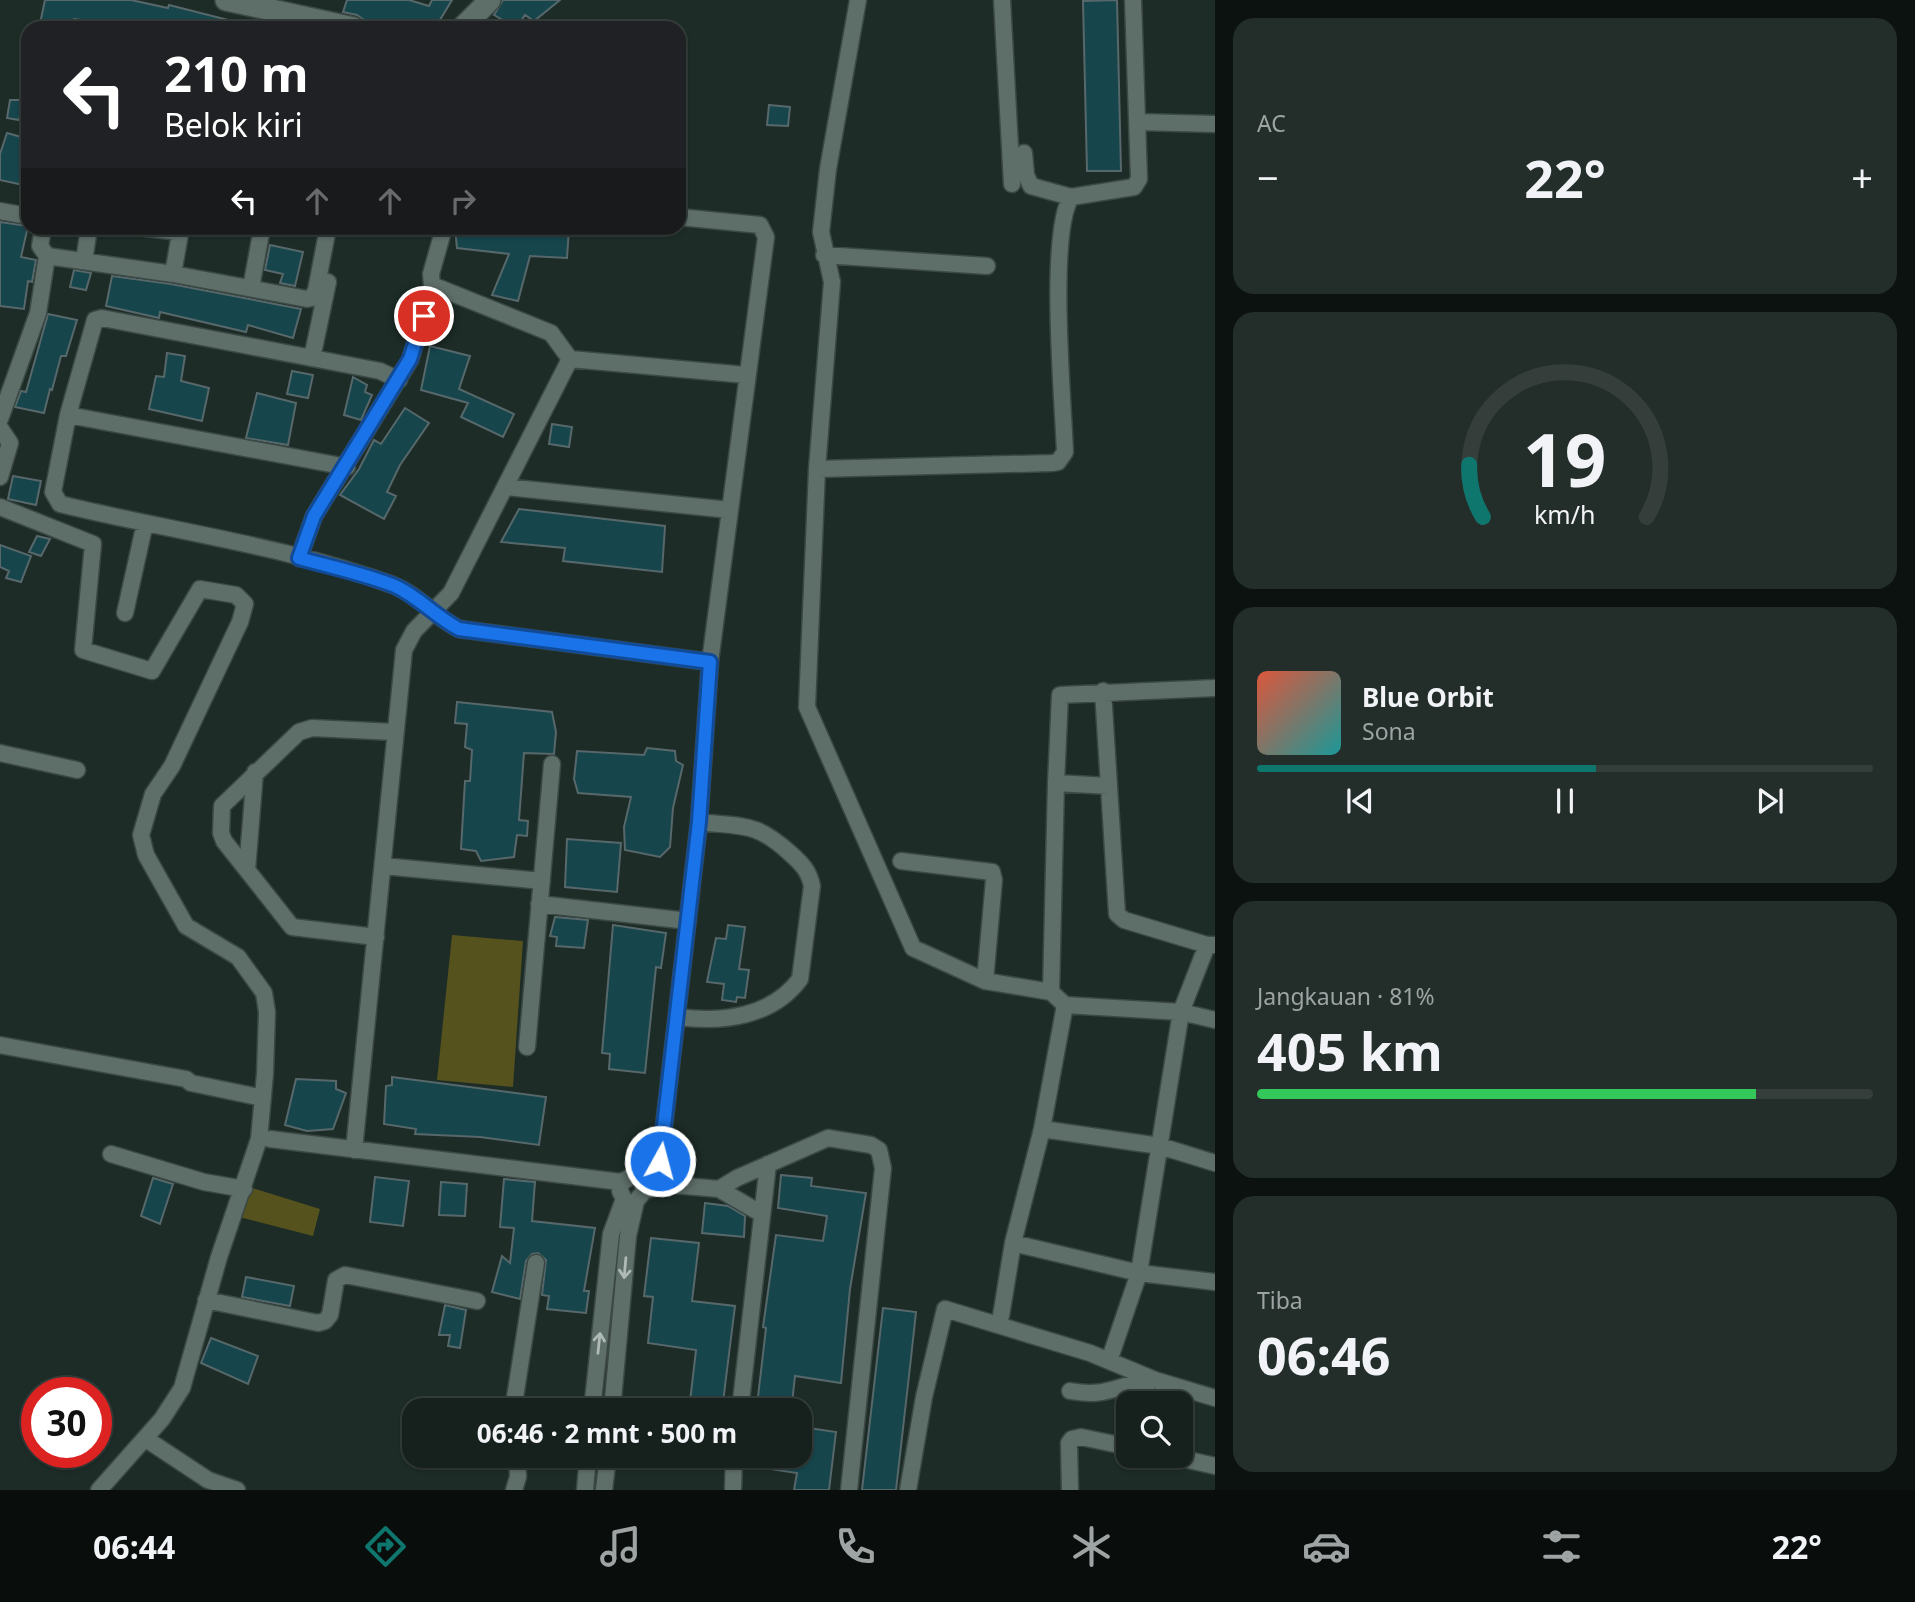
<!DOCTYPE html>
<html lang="id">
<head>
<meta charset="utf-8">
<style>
	:root { --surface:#16211d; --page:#232e2a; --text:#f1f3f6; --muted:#9ea3a4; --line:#353e3b; --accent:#0f766e }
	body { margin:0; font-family:"Noto Sans",sans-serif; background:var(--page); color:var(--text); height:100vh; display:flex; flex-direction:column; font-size:26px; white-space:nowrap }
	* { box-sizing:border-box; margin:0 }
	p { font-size:23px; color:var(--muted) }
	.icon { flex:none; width:38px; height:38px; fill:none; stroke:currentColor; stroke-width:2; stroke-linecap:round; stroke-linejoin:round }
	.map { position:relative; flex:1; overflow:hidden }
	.details { display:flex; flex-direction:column; gap:18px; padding:18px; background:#0c1210; width:700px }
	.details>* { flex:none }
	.banner { position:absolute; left:21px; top:21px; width:665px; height:214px; border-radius:21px; box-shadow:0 2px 5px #0004,0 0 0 2px var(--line); background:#202124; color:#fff; overflow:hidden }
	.tools { position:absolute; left:1116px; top:1391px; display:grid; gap:14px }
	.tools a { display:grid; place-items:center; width:77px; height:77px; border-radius:14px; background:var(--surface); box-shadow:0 2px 5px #0004,0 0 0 2px var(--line); font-size:35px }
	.speed { position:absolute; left:21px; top:1377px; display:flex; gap:14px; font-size:35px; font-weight:700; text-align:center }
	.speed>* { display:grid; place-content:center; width:91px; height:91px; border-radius:50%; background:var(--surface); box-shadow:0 2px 5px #0004,0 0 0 2px var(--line); line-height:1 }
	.speed .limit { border:10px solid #d22; background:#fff; color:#111 }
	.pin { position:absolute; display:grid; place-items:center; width:60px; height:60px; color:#fff; margin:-30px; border:4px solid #fff; border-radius:50%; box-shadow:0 2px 7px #0007 }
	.me { position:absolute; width:77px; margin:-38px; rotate:7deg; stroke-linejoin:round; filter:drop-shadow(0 0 5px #0008) }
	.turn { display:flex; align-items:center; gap:24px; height:147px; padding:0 28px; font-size:32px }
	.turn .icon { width:91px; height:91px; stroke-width:2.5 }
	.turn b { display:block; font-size:49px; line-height:60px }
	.lanes { display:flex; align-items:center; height:66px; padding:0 28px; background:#0003; justify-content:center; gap:35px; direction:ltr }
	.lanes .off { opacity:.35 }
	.big { font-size:52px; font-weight:700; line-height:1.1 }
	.details .card { flex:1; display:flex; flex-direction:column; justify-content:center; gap:10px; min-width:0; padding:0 24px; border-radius:21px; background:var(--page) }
	.details .dial { align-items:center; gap:0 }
	.dial svg { height:182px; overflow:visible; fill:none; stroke:var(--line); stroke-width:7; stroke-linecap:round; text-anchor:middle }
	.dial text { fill:var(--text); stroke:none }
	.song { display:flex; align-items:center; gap:21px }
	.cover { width:84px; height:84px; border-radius:10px; background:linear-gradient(135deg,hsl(10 70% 55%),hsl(180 70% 35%)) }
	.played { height:7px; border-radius:4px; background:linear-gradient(90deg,var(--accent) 55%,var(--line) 55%) }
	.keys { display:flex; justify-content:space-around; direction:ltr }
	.heat { display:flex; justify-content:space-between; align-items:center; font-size:38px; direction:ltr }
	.charge { height:10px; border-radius:5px; background:linear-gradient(90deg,#34c759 81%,var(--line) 0) }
	.trip { position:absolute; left:402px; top:1398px; width:410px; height:70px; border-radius:21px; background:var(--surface); box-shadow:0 2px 5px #0004,0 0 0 2px var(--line); font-weight:700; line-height:70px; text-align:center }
	.dock { display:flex; height:112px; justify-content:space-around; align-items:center; background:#090d0c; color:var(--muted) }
	.dock .icon { width:49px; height:49px }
	.dock .selected { color:var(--accent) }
	.dock b { font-size:32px; color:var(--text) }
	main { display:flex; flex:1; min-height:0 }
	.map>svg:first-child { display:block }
	.green { fill:#55521d }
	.building { fill:#16454c; stroke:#57686b; stroke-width:2 }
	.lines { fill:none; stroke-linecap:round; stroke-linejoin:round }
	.street-casing { stroke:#3b4844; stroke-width:19 }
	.secondary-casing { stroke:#3b4844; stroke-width:24 }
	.street { stroke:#5e6e69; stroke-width:16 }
	.secondary { stroke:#5e6e69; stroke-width:21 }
	.oneway { stroke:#afbab7 }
	.route-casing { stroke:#114b97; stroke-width:18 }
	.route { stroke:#1a73e8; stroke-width:12 }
</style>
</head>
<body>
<main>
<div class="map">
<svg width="1215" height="1490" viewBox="0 0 1215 1490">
	<rect width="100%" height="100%" fill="#1d2c27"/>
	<path class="green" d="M452 935 523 941 513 1087 437 1080Z
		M249 1187 320 1209 313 1236 239 1217Z"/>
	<path class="building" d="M45 0H131L168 8 169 5 244 24V28H113L114 24 74 19 72 28H39Z
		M347 0H409L429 6 432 0H452L435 28 407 22 405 28 391 24 388 28 371 25 357 15 343 12Z
		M503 0H560L534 21 525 15 516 28 494 15Z
		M1117 0 1121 171H1087L1083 1Z
		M10 100H24L19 120 7 118Z
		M769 105 790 107 788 126 767 125Z
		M7 133 25 138 20 155 28 157V186L0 180V154Z
		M0 222 28 226 21 257 36 260 32 282 28 281 24 309 0 306Z
		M455 228H569L567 258 530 256 518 301 492 295 509 254 457 248Z
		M270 245 303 252 295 286 280 283 283 274 265 270Z
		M74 270 91 273 86 290 70 287Z
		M112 276 171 284 301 309 293 338 248 325 246 332 160 312 159 318 106 306Z
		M48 314 77 320 66 356H61L52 390 50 389 44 413 15 407 21 391 26 392Z
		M430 346 470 356 459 389 514 414 503 437 461 417 468 403 421 390Z
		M167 353 185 356 181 381 209 388 202 421 149 409 156 376 164 377Z
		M292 371 313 375 308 398 287 394Z
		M353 377 367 385 365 392 372 395 361 420 344 415Z
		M257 393 296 403 288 445 246 438Z
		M405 408 429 423 400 465 387 492 396 496 384 519 340 495 359 469 374 440 381 444Z
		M552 424 572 427 569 447 549 444Z
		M13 476 41 481 36 505 8 499Z
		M519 509 665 526 662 572 563 561 565 548 501 542Z
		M37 536 50 539 41 556 29 552Z
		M0 545 31 556 21 582 6 578 9 571 0 567Z
		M457 702 552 712 556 732 554 754 524 753 519 820 528 821 527 836 517 835 514 857 481 861 476 851 461 849 465 781H470L472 750 465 747 467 724 455 723Z
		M647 748 675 751 676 761 683 765 673 808 670 847 660 857 625 850 624 827 631 797 578 793 574 779 577 751 644 755Z
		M567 839 621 843 617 892 565 887Z
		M555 917 588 920 584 948 556 946 557 937 550 936Z
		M613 925 666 933 661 968 656 967 645 1073 609 1069 610 1054 602 1053Z
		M728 925 745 927 739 969 749 970 745 998 737 997 736 1002 722 1000 724 984 707 982 716 938 726 939Z
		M392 1077 546 1097 539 1145 480 1137 415 1134 416 1129 384 1124 386 1086 392 1085Z
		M296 1079 336 1081V1089L346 1093 333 1129 307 1131 285 1125Z
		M781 1175 812 1178 811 1186 866 1193 850 1289 841 1383 795 1376 792 1403 758 1397 766 1328 763 1327 776 1235 823 1241 827 1216 778 1208Z
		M375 1177 409 1181 403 1226 370 1222Z
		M153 1178 173 1184 160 1224 141 1216Z
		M504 1179 535 1182 532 1221 595 1228 584 1291H589L586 1313 547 1309 549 1296 542 1295 546 1260 538 1253 532 1254 526 1261 520 1299 492 1292 502 1256 510 1263 514 1228 500 1227Z
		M441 1182 467 1184 465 1216 439 1215Z
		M705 1203 728 1206 745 1216 744 1237 702 1233Z
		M651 1238 699 1243 692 1301 735 1306 722 1410H689L696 1350 648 1343 653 1297 644 1296Z
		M246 1277 294 1286 290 1306 242 1297Z
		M445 1305 466 1310 460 1348 448 1346 450 1335H439Z
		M883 1308 916 1312 911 1358 896 1490H862Z
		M211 1338 258 1356 248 1384 201 1363Z
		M802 1427 836 1432 829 1490H794L797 1473 744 1465V1456H800Z"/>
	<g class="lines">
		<g class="street-casing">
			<path id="street" d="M858 0 828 169 821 232 832 282 817 469 807 707 913 948 985 981
				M1002 0 1012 184
				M1138 122 1215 124
				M1024 153 1026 175 1031 186 1071 197 1134 187 1139 179 1133 0
				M0 211 28 216
				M145 228 180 232
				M824 255 987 266
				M47 256 173 274 307 299 312 298 316 290 328 228
				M84 261 89 228
				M173 274 181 228
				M251 288 262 228
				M312 358 328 282
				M570 359 746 375
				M399 380 380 371 102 318 95 320 68 415 53 492 60 504C170 531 286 546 393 585 418 595 435 617 459 629L710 662
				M68 415 347 467
				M0 419 38 313 47 256 40 246 43 228
				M0 428 10 443 0 477
				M817 469 1052 463 1058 462 1065 452C1063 400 1048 235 1071 197
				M506 487 730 510
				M0 507 93 544 83 650 152 671 200 589 236 595 245 604 240 622 172 766 153 794 141 835 146 855 186 926 238 957 264 993 267 1012 265 1074 259 1139 219 1257 182 1388 162 1419 99 1490
				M299 558 314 516 410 360 424 315
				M125 613 145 523
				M1103 691 1117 914 1124 920 1207 945
				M0 753 77 770
				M1056 783 1060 695 1215 688
				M901 861 992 872 994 880 985 981 1051 992 1065 1005 1181 1012 1215 1020
				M383 866 542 881
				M247 870 255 772
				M539 904 688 921
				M376 937 292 927 224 841 221 833 222 806 299 732 312 728 394 732
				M1051 992 1056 783 1109 786
				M1065 1005 1042 1129 1013 1243 1139 1273 1215 1282
				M678 1017C722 1023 772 1017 800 979L812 886C809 871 802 864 791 854 756 822 745 827 699 822
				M0 1045 186 1079 191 1083 263 1098
				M527 1047 552 764
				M1042 1129 1160 1146 1215 1163
				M270 1139 621 1182
				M354 1150 404 650 414 631 451 593 570 359 551 333 432 285 431 274 444 228
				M111 1154 204 1182 244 1189
				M637 1177 660 1161 699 822 710 662 766 237 760 225 679 217
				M719 1189 762 1214
				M645 1190 674 1185 719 1189 737 1178 828 1138 871 1145 879 1150 883 1168 849 1490
				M206 1300 318 1323 325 1321 330 1315 336 1280 345 1275 477 1301
				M1001 1316 1013 1243
				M1109 1361 1139 1273 1181 1012 1207 945H1215
				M1070 1391C1109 1398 1116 1384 1152 1381
				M513 1410 536 1263
				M592 1410 611 1234 624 1199 620 1191 621 1182 633 1176 640 1179 645 1190 636 1201 628 1236 612 1410
				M740 1410 768 1164
				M146 1439 208 1480 237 1490
				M1171 1456 1215 1466
				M514 1490 518 1477 517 1456
				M585 1490 588 1456
				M604 1490 608 1456
				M733 1490 734 1456
				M908 1490 924 1397 945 1309 1090 1353 1155 1380 1215 1398
				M1070 1490 1069 1443 1072 1439 1081 1437 1129 1447"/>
		</g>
		<g class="secondary-casing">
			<path id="secondary" d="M226 0 354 28
				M462 28 490 0"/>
		</g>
		<use href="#street" class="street"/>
		<use href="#secondary" class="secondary"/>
	</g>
	<defs><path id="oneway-shaft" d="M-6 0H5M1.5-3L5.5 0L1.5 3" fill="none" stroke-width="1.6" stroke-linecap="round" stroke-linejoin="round" transform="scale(1.75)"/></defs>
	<g class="oneway">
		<use href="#oneway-shaft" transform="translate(625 1268) rotate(95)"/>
		<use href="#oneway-shaft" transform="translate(599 1343) rotate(-84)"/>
	</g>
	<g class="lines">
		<g class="route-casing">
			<path id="route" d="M424 316 410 359 314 516 299 558C331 567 365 574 395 586 419 597 436 617 459 629L710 662 699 822 660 1161"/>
		</g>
		<use href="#route" class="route"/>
	</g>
</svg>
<div class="tools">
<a><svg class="icon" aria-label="search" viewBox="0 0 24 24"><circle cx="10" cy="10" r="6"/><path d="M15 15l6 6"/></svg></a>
</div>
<div class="speed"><div class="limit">30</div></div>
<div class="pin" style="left:424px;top:316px;background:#d93025"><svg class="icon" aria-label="arrive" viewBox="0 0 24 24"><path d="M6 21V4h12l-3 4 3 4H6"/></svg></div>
<svg class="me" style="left:660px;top:1161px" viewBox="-20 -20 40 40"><circle r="17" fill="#1a73e8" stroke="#fff" stroke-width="3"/><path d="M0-11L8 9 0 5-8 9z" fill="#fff"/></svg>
<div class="trip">06:46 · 2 mnt · 500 m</div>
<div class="banner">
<div class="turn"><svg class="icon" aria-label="left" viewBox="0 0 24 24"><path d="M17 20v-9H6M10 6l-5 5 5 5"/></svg><div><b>210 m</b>Belok kiri</div></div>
<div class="lanes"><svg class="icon" aria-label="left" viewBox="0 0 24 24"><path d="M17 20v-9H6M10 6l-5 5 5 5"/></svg><svg class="icon off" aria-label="ahead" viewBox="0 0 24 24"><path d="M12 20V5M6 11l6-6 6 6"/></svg><svg class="icon off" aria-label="ahead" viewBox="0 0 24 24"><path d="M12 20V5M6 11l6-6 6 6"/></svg><svg class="icon off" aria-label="right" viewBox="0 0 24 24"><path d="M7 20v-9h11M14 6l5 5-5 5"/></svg></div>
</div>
</div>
<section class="details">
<div class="card"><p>AC</p>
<div class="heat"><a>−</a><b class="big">22°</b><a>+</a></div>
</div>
<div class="card dial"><svg viewBox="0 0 100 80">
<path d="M14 69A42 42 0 1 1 86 69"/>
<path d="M14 69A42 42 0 0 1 8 46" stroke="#0f766e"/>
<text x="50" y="56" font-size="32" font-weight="700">19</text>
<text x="50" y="72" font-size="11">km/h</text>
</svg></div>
<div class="card">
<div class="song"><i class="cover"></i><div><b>Blue Orbit</b><p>Sona</p></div></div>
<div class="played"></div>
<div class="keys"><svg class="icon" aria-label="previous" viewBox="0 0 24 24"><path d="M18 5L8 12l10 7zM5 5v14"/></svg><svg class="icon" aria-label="pause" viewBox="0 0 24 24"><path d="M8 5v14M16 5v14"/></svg><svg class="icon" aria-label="next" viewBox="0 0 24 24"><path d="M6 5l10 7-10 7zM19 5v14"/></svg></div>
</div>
<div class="card"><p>Jangkauan · 81%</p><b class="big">405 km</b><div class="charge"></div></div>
<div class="card"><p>Tiba</p><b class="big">06:46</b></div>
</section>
</main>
<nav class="dock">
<b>06:44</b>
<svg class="icon selected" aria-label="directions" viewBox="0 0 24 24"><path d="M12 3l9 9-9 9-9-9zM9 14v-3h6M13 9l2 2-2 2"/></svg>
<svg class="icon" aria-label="music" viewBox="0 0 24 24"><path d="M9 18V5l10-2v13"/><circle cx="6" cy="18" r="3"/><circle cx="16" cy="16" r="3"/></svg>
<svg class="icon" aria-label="phone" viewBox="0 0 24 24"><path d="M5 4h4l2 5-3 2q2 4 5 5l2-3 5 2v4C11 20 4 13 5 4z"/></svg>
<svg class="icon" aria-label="climate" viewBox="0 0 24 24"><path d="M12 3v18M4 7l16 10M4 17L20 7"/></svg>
<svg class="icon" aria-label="car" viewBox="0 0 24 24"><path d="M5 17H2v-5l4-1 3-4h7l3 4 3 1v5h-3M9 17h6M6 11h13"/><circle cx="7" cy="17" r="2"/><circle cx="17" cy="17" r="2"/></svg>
<svg class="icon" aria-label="filters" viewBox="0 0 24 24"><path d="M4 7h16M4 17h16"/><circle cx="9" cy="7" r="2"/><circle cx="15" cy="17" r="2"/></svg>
<b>22°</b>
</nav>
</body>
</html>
